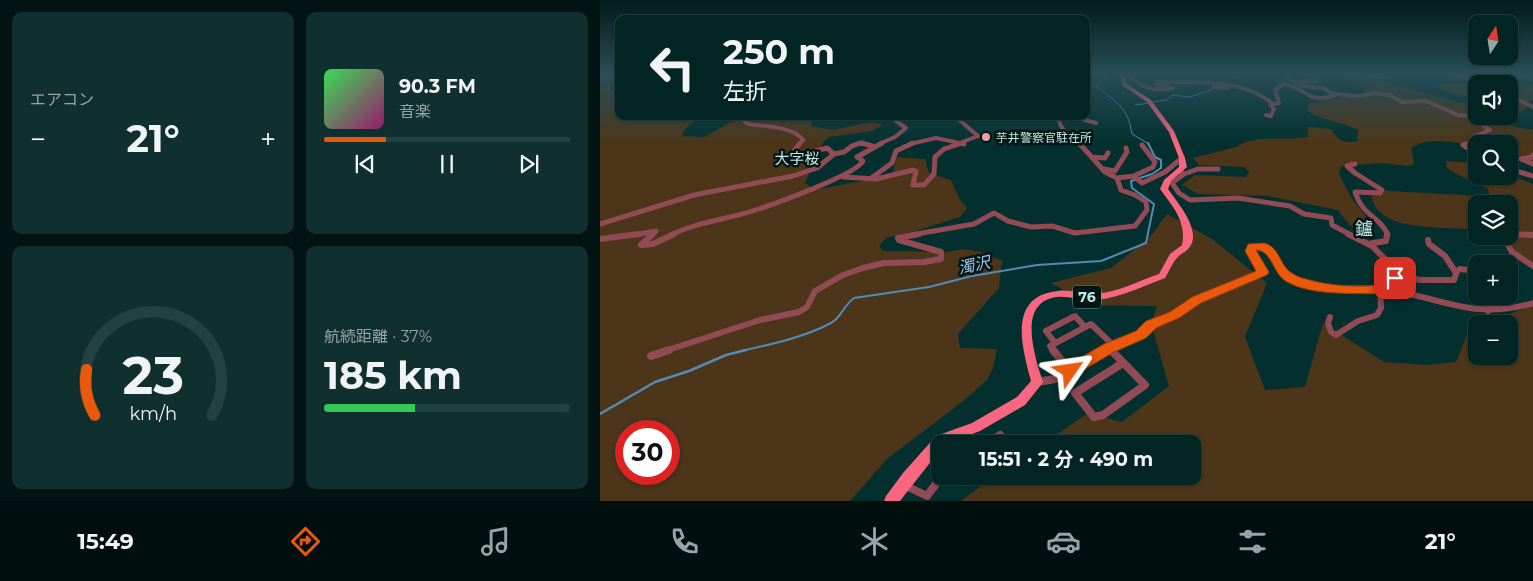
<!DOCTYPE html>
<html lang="ja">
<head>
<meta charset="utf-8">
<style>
	:root { --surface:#022423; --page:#103030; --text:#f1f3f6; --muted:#96a4a6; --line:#234141; --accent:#ea580c }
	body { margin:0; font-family:Montserrat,"Noto Sans JP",sans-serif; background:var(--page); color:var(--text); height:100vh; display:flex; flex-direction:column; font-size:19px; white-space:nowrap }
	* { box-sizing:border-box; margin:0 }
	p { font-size:16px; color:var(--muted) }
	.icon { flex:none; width:28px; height:28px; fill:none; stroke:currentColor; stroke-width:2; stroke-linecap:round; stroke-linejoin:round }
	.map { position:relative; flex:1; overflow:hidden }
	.details { display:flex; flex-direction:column; gap:12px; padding:12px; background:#011413; width:600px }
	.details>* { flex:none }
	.banner { position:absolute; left:15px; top:15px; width:475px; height:105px; border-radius:10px; box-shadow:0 1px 4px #0004,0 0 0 1px var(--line); background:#022423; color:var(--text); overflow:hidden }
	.needle { width:32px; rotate:12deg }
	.tools { position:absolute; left:868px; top:15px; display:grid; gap:10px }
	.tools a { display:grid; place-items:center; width:50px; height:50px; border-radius:10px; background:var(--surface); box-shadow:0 1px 4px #0004,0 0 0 1px var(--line); font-size:25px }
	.speed { position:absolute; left:15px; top:420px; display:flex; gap:10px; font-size:25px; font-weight:700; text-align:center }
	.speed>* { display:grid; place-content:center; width:65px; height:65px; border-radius:50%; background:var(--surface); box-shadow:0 1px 4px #0004,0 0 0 1px var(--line); line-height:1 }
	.speed .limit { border:8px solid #d22; background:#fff; color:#111 }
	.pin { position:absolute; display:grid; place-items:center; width:42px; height:42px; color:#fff; margin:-21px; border-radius:10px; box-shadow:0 2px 8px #0006 }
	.me { position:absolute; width:55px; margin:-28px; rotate:58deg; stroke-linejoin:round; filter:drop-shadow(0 0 4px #0008) }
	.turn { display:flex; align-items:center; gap:18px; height:105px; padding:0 25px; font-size:22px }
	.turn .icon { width:65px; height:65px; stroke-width:2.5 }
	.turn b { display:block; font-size:35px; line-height:42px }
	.big { font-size:38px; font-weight:700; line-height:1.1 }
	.details .card { flex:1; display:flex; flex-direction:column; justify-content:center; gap:8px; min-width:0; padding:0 18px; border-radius:10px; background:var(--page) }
	.details .dial { align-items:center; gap:0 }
	.dial svg { height:130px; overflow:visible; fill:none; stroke:var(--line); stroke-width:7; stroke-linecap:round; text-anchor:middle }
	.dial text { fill:var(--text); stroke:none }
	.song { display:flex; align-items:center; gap:15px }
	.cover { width:60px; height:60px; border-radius:8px; background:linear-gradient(135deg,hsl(130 70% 55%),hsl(320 70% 35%)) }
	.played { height:5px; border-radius:2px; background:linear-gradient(90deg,var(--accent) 25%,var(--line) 25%) }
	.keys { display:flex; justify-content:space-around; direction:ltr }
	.heat { display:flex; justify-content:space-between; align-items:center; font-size:28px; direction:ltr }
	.charge { height:8px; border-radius:4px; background:linear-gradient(90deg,#34c759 37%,var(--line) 0) }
	.details .tiles { flex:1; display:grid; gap:12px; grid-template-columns:repeat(2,1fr) }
	.trip { position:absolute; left:331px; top:435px; width:270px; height:50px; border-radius:10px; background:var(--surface); box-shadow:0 1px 4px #0004,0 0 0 1px var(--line); font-weight:700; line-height:50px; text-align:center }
	.tab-bar { display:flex; height:80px; justify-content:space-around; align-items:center; background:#010e0e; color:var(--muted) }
	.tab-bar .icon { width:35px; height:35px }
	.tab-bar .on { color:var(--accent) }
	.tab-bar b { font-size:22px; color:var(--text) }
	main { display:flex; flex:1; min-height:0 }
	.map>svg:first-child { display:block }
	.green { fill:#4c3518; fill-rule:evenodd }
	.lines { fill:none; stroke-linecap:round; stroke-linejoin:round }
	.stream-far2 { stroke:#538ab6; stroke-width:1 }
	.stream-far1 { stroke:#538ab6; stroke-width:2 }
	.stream { stroke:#538ab6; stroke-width:2.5 }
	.minor-far3 { stroke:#924b55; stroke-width:4 }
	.minor-far2 { stroke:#924b55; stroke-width:5 }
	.minor-far1 { stroke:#924b55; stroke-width:6 }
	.minor { stroke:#924b55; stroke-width:8 }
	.primary { fill:#f86680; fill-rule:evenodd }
	.route { fill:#ea580c; stroke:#983908 }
	.poi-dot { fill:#f49aa5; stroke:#001615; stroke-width:2 }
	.labels { text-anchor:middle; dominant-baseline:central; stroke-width:5; stroke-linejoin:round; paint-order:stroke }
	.far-poi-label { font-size:12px; fill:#c3e8e5; stroke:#001615; text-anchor:start }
	.shield { fill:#001615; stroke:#88a9a7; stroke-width:1 }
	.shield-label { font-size:14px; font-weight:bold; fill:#c3e8e5 }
	.far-quarter-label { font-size:15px; fill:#c3e8e5; stroke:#001615 }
	.water-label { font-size:16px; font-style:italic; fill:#9ec3ee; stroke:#001615 }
	.quarter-label { font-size:18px; fill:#c3e8e5; stroke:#001615 }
</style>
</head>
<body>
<main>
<section class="details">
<div class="tiles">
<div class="card"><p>エアコン</p>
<div class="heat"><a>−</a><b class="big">21°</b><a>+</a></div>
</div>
<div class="card">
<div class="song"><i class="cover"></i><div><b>90.3 FM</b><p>音楽</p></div></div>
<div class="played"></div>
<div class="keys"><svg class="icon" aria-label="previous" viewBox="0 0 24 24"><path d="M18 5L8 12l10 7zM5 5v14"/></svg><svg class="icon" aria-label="pause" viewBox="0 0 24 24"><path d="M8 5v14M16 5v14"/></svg><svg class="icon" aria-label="next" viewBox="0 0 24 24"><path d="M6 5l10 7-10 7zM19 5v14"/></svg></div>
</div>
<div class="card dial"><svg viewBox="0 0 100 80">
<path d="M14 69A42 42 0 1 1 86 69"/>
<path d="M14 69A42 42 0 0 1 9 41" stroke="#ea580c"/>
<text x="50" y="56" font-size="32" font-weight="700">23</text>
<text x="50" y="72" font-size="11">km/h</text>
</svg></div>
<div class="card"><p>航続距離 · 37%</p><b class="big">185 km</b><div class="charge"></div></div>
</div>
</section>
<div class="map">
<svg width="933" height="501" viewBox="0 0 933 501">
	<rect width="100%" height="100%" fill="#03302f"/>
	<path class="green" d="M0 74H19V83L12 85 10 89 19 91V116H106C96 121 85 124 82 136L104 137 138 118 174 116 212 120 211 126 233 130 271 122 283 125 271 131 229 137 223 142 205 183 215 190 292 175 297 157 325 159 329 173 351 180 360 200 367 208 360 217 319 230 286 238 279 246 283 251 347 252 363 249 382 252 402 261 399 288 358 334 360 348 397 349 393 368 387 380 362 402 287 459 250 501H0ZM26 431H69V474H26Z
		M772 78 861 103 873 100 871 97 841 90 838 86V83L876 84V116H904L906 122 915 127 933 130V161L909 158V144H876V147C855 142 829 136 811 148L814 163 811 166 779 163 741 166 739 174 752 199 768 219 775 237C756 234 749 225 738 210L668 196 598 194 582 185 595 175 646 177 649 172 644 167 599 165 593 158 636 147C657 134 686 141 708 137V127L731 129C738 140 743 144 757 141L758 130C742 121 723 121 707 111L710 103 743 97 762 96 765 90 749 79Z
		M893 80 933 85V100H930C927 112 919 113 909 115V84H877Z
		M846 161 876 163V176H909V174L933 184V263L912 250 897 236H909V204H876V230C849 225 772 236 771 191L778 190C816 193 853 194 890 197L888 189C875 181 859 177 847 168Z
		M567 214 612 239 667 283 645 337 665 390 705 387 723 323 784 362 826 365 856 362 868 332 876 328V356H909V324H884L933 305V501H361L394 476H592V444H443L488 413 522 422 569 386 551 324 557 306 491 305 451 283 511 268 550 237Z"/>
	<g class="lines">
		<path class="stream-far2" d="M504 74 505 78 496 86C516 102 528 107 532 134L549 144
			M624 82 629 78 637 77
			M553 102 567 100 572 95 590 97 613 89
			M535 105 549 103"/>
		<path class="stream-far1" d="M141 351C169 345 205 337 231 323 241 318 244 305 254 298L329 287 372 276 437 265 501 261 546 243 554 204 532 188 531 181 552 174 561 168V160L555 157 548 143"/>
		<path class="stream" d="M0 414 55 382 89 371 126 355 146 350"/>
		<path class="minor-far3" d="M526 74C540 86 554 93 573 88L555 84 557 82C595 83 642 77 673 104L679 103 675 90 684 84C707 88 708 105 735 95L723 88 702 86 682 74
			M743 74 756 76 759 74
			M767 74V76L780 77 801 74
			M845 74 880 81 885 84
			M909 74 933 77
			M486 77 490 74
			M698 82 716 81
			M614 87 627 88
			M735 94 757 96 775 93 789 95 802 102 826 101 858 115 869 116 890 130 873 137 874 142 865 144
			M909 95 933 107
			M666 115 671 116 674 109 670 104H673
			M145 116 143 120 148 124C162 126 196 127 203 140L199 144
			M462 116 459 121C463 133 471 138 480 144
			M470 116 496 123
			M257 144H266
			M279 144 295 137 306 128 289 116
			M310 144 336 138 364 144
			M357 144 378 136 357 118 361 116"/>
		<path class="minor-far2" d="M200 143 194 151 200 155 227 148 234 154 244 152 252 146 260 143
			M262 143 272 146
			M362 143 364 144
			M479 143 505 172 517 178 534 176 542 183 565 172 582 158
			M870 143 863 145 876 154
			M933 155 932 157 921 159 933 164
			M492 157 505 158 508 153
			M755 164 747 166 755 173 782 190 780 193 755 192C763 217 779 215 788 235
			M504 169 515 171 527 152 526 148
			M909 169 933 176
			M580 171 584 174 572 183 579 193 590 200 638 198 690 206 704 214 731 218 732 225 751 235
			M584 174 598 169H618
			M534 176 553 167 555 162 542 145
			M244 177 276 179 313 170 316 171 313 185H324L334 174 335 157 344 149 362 143
			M270 179 292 163 296 151 313 143
			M0 224 94 195 193 176 217 168 234 154
			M909 234 930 235
			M34 235 56 231 51 235
			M71 235C99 221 130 219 159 209 177 203 257 174 263 161L257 157 282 143
			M311 235 374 224 394 213 408 221 431 227 452 226 475 233 535 226 547 210 546 202 535 195 521 190 517 178"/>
		<path class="minor-far1" d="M53 234 41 245 53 244 74 234
			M748 234 772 246 790 264 809 276 819 280H854L857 271 860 269 876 271
			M909 234 933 235
			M903 236 912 252 933 266
			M0 239 39 234
			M828 240 829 244 845 256 856 273
			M768 244 786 241 787 234
			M888 311 898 302 897 296
			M730 317 728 323 731 332 736 335 758 321 777 315 781 308 780 289 795 278 811 276
			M455 343 446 331 475 316 485 327
			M509 348 512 351
			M65 351 160 320 199 312 207 307 215 291 243 275 263 268 284 263 324 262 341 259V252L299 240 298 238 319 234
			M454 351 450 346 491 324 514 346
			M503 351 541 335 551 324 574 315 596 300 663 273 650 251 652 247 666 249C678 259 683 276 698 281 729 293 749 286 778 289 837 294 870 322 933 303"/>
		<path class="minor" d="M453 350 470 371
			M511 350 545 385 503 415 494 417 475 393 523 363
			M51 356 69 350
			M437 382 455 379 505 350
			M386 444 400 435
			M304 485 327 496 342 476"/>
		<path class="primary" d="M519 74H524L527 84 551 100 574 131 585 158 587 167 571 181 568 189C577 202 603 231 589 248 586 252 580 254 577 258 572 263 569 272 565 278 543 286 520 298 496 300 483 301 470 296 457 297 416 302 435 357 443 382L441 385 425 405 380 431 346 444H340V450L300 501H284L286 496 303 473 336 436 372 423 417 397 431 381C422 347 407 296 458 291 470 289 483 295 496 294 518 292 538 281 559 274L570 254 582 245C587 222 573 207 560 189L564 180 579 167V158L569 132 547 102 523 86Z"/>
	</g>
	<linearGradient id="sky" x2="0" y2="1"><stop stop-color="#021a1a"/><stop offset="0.51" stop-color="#284e58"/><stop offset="1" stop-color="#284e58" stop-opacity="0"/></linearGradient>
	<rect width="933" height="144" fill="url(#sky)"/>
	<path class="route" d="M664 243C677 246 679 259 686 268 692 275 701 278 710 280 726 285 759 288 775 285 785 283 788 272 799 275L801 278 784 292 780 294C753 293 707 296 684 280 673 272 671 250 656 250L669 272 667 275 601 303 579 318 556 328 546 338 514 352 475 375 470 377 464 375 462 371 464 367 504 344 536 331 546 321 570 312 592 297 656 271 645 251 648 244Z"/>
	<circle class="poi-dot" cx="386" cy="137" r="5"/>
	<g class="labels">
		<g class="far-poi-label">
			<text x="396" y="137">芋井警察官駐在所</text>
		</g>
		<rect class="shield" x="473" y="285.5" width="28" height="23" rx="4"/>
		<g class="shield-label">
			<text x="487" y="297">76</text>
		</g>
		<g class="far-quarter-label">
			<text x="197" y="158">大字桜</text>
		</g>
		<g class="water-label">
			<text transform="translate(374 265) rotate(-12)">濁沢</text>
		</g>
		<g class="quarter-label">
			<text x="764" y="229">鑪</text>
		</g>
	</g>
</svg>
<div class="tools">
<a><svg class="needle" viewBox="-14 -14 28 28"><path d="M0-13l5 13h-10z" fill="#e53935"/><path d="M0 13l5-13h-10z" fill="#96a4a6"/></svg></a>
<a><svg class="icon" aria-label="sound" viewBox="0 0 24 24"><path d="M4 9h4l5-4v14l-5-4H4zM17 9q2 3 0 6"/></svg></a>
<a><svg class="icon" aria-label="search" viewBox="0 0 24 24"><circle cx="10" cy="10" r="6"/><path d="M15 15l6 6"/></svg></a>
<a><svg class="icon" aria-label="layers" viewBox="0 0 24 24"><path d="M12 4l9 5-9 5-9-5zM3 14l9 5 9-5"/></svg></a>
<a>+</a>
<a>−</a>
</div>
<div class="speed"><div class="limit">30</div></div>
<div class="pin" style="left:795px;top:278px;background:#d93025"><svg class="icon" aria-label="arrive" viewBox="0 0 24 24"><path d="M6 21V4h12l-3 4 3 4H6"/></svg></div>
<svg class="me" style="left:470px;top:371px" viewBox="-20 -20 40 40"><path d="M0-17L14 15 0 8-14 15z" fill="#ea580c" stroke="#fff" stroke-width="4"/></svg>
<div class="trip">15:51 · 2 分 · 490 m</div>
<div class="banner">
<div class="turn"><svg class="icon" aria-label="left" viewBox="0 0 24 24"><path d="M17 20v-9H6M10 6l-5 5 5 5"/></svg><div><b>250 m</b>左折</div></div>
</div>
</div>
</main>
<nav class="tab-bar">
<b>15:49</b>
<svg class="icon on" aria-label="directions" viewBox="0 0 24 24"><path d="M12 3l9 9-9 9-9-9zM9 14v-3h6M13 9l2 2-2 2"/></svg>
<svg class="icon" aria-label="music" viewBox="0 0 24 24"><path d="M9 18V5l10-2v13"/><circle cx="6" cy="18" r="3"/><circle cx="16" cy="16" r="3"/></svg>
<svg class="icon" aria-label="phone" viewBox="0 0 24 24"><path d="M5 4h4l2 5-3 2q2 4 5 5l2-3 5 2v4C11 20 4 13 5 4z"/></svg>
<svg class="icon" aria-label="climate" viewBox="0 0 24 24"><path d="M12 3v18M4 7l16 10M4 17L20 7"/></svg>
<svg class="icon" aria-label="car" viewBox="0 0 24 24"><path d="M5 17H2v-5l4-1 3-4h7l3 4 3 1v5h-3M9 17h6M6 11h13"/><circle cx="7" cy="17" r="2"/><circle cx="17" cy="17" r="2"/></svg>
<svg class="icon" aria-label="filters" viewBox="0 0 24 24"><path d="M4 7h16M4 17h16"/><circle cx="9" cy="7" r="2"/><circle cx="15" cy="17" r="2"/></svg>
<b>21°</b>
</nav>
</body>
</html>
